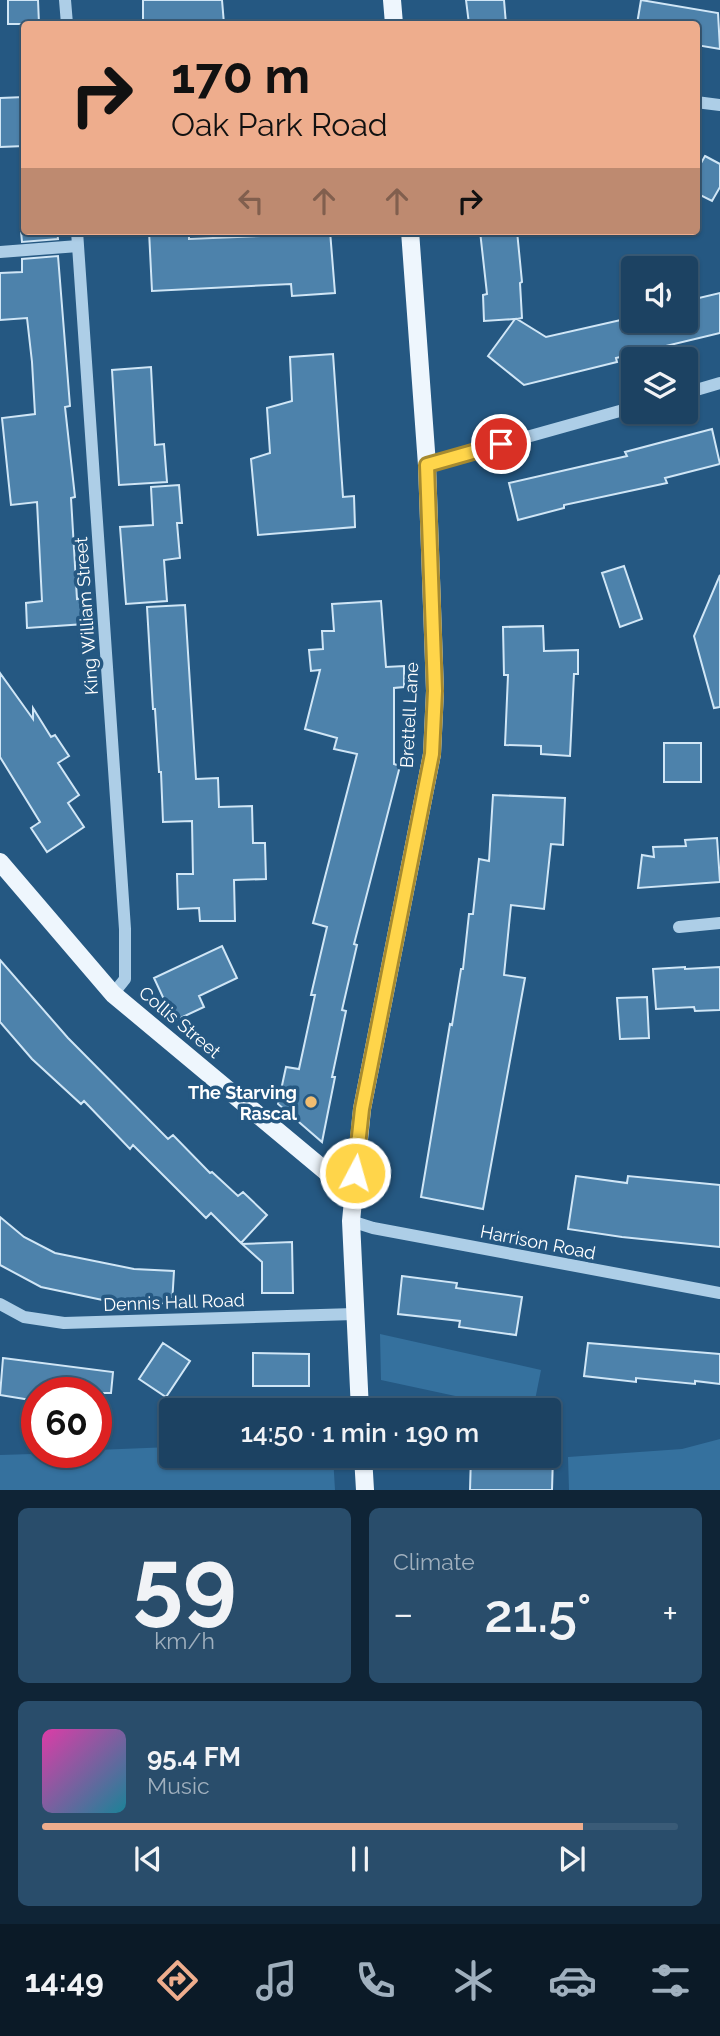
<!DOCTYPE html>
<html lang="en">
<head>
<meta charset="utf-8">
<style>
	:root { --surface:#1c4262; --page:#294d6b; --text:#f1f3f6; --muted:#a0b0be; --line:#3a5b77; --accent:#eead8d }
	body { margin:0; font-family:Raleway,sans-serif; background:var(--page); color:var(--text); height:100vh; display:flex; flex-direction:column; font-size:26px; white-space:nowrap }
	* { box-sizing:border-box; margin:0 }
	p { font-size:23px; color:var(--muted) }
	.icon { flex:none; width:38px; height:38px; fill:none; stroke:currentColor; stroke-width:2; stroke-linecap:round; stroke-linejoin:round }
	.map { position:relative; height:1490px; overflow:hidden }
	.details { display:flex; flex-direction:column; gap:18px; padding:18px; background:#0f2436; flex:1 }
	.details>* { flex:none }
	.banner { position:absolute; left:21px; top:21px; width:679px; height:214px; border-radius:7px; box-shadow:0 2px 5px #0004,0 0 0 2px var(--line); background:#eead8d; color:#111; overflow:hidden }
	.controls { position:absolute; left:621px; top:256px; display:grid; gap:14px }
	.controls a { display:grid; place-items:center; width:77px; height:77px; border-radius:7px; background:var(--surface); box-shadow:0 2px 5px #0004,0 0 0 2px var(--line); font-size:35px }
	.speed { position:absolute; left:21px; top:1377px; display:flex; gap:14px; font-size:35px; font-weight:700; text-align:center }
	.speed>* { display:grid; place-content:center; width:91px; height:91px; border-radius:50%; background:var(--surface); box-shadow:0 2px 5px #0004,0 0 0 2px var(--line); line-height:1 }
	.speed .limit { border:10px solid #d22; background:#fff; color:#111 }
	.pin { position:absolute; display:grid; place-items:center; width:60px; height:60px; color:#fff; margin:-30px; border:4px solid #fff; border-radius:50%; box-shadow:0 2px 7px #0007 }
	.me { position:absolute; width:77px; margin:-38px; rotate:6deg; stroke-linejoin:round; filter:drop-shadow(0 0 5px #0008) }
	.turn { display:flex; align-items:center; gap:24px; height:147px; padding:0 35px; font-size:32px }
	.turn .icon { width:91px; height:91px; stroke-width:2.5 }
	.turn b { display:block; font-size:49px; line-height:60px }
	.lanes { display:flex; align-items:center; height:66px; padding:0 35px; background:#0003; justify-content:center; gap:35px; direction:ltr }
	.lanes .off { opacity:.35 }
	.big { font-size:52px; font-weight:600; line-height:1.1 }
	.details .tile { flex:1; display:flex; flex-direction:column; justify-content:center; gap:10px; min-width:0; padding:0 24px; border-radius:10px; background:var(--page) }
	.details .dial { align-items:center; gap:0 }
	.dial b { font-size:91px; line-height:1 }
	.song { display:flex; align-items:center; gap:21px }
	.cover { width:84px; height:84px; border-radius:10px; background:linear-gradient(135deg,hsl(320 70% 55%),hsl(190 70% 35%)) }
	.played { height:7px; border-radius:4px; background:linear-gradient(90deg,var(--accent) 85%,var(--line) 85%) }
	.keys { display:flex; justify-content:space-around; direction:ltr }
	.heat { display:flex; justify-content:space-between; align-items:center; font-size:38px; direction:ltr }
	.details .tiles { flex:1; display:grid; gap:18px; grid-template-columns:1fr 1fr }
	.tile:last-child { grid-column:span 2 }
	.trip { position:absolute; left:159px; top:1398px; width:402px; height:70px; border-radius:7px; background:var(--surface); box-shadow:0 2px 5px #0004,0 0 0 2px var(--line); font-weight:600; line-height:70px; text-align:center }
	.tab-bar { display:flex; height:112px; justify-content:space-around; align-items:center; background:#0b1a27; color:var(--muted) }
	.tab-bar .icon { width:49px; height:49px }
	.tab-bar .on { color:var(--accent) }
	.tab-bar b { font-size:32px; color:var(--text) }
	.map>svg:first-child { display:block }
	.green { fill:#35719e }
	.building { fill:#4d82ab; stroke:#d0e6f6; stroke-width:2 }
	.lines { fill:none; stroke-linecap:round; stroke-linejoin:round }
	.minor { stroke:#adcee7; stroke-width:12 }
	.major { stroke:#eef6fd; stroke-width:18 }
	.route-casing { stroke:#a68a30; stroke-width:18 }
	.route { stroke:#ffd54a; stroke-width:12 }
	.poi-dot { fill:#f1bd71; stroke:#255882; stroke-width:2.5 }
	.labels { text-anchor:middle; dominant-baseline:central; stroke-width:7; stroke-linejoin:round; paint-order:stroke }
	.street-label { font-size:18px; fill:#fff; stroke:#255882 }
	.poi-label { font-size:18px; font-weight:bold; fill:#fff; stroke:#255882; text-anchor:end }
</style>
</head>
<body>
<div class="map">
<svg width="720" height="1490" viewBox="0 0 720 1490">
	<rect width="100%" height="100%" fill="#255882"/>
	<path class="green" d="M380 1334 541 1370 533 1410H521L381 1380Z
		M720 1439V1490H569L568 1457 682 1449Z
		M171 1447 172 1456H333L335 1490H0V1455L96 1452V1450Z"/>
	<path class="building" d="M8 0H38L39 24H8Z
		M143 0H222L224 24H143Z
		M466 0H504L506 24H469Z
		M641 0 718 13 720 49 696 45V24H637Z
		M24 97V146L0 147V98Z
		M705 156 720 164V187L712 201 696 193V172Z
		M21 231H57L58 239 22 242Z
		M149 231H189V239L287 235V231H330L335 293 292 296 291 284 152 291Z
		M480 231H517L522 282 520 283 522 318 517 319 546 337 634 317V320H686V301L720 293V333L616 358 617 362 524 385 488 356 515 319 484 321 483 295 487 294Z
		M58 256 70 406 65 407 75 497 71 498 77 599 83 598 85 624 27 628 26 603 42 601 37 502 11 505 2 418 35 414 32 362 27 318 0 320V273L22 272V259Z
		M333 354 343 497 354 496 355 527 258 535 251 459 270 453 267 408 292 401 290 357Z
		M151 367 155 445 164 444 167 482 119 485 112 370Z
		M712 429 720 464 665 478 667 483 564 505V508L518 520 509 483 627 456 625 452Z
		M179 485 182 523H177L180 558 164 560 167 601 126 604 120 527 153 525 151 487Z
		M624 566 642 619 620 627 602 573Z
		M720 575V707L714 708 694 636Z
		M381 601 386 667 404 666V687L394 688V764L400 766 354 944 357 945 342 1010 346 1011 332 1077H335L322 1142 278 1104 286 1067 299 1069 315 995H311L327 927 313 923 357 754 334 749 337 738 305 729 320 670 311 671 309 650 323 649 322 631H334L332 604Z
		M185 605 196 779 218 778 219 807 252 806 253 843H265L266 879 234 880 235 921H200L199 908 178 909 177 874H193L192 821 163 822 161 772H159L155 709H153L147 607Z
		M543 626 544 651 578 650V674H574L570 756 541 754V746L505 745 508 675H504L503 627Z
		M0 673 33 719V708L51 737 55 735 69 756 58 763 79 795 68 803 84 827 47 852 31 828 40 822 0 757Z
		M664 743H701V782H664Z
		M493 795 565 798 563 845 551 844 544 909 511 905 504 975 525 978 483 1209 421 1197 450 1024 452 1025 461 969H463L469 914H473L479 859 489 861Z
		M717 838 720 882 638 888 642 855 654 857 653 847 686 846 685 840Z
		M222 946 237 978 199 996 204 1007 174 1021 154 978Z
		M0 960 68 1038 168 1139 173 1135 210 1173 212 1172 238 1196 243 1192 267 1215 241 1243 211 1213 206 1218 133 1145 130 1149 84 1101 81 1104 32 1059 0 1022Z
		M685 967V969L720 967V1010L695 1011 694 1007 656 1009 653 969Z
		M647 997 649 1038 620 1039 617 998Z
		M576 1176 627 1183 628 1176 720 1185V1247L622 1237 568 1229Z
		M0 1217 24 1237 55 1253 134 1269 174 1271 172 1304 112 1302 41 1287 0 1265Z
		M292 1242 293 1293H262V1262L242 1244Z
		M402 1276 457 1283 456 1288 522 1297 516 1335 459 1327 460 1321 398 1314Z
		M163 1343 190 1361 166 1397 139 1379Z
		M588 1343 720 1354V1384L695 1381V1384L636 1378V1382L584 1376Z
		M253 1353 309 1354V1386H253Z
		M3 1358 113 1372 111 1393H37V1401L0 1395Z
		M471 1456H553L552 1490H470Z"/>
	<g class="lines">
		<path class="minor" d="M65 0 67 24
			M696 102 720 105
			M77 231 125 929V979L113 994
			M0 252 78 246
			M686 393 720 383
			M427 465 634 407
			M679 927 720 923
			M351 1221 373 1228 720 1293
			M0 1304 24 1317 64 1323 354 1314"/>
		<path class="major" d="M392 0 394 24
			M0 862 113 994 353 1194
			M360 1410 351 1221 362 1109 432 754 435 691 427 465 410 231
			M363 1456 365 1490"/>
	</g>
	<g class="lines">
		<g class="route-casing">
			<path id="route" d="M355 1173 362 1109 432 754 435 691 427 465 501 444"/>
		</g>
		<use href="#route" class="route"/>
	</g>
	<circle class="poi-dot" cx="311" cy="1102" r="7"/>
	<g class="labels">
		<g class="street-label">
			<text transform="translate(86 616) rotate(-94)">King William Street</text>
			<text transform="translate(409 715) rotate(-87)">Brettell Lane</text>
			<text transform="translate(180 1022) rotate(40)">Collis Street</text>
			<text transform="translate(538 1242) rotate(11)">Harrison Road</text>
			<text transform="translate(174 1302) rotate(-2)">Dennis Hall Road</text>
		</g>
		<g class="poi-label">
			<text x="297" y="1092">The Starving<tspan x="297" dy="21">Rascal</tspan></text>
		</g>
	</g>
</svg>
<div class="controls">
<a><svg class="icon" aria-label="sound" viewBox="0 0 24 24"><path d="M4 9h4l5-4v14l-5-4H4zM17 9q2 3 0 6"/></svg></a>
<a><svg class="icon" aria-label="layers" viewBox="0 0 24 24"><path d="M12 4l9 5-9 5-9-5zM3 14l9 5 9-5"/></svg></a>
</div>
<div class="speed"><div class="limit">60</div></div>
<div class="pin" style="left:501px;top:444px;background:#d93025"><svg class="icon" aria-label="arrive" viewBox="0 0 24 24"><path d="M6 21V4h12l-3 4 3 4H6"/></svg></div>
<svg class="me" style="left:355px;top:1173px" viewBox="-20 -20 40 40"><circle r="17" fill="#ffd54a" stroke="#fff" stroke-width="3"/><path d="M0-11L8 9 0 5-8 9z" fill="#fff"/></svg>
<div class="trip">14:50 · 1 min · 190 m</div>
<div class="banner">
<div class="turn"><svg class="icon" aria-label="right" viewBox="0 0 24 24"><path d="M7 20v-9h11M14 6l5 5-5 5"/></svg><div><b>170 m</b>Oak Park Road</div></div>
<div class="lanes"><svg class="icon off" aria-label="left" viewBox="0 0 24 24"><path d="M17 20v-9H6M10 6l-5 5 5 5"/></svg><svg class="icon off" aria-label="ahead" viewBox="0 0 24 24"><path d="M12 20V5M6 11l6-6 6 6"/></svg><svg class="icon off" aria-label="ahead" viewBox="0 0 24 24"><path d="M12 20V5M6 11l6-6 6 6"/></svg><svg class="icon" aria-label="right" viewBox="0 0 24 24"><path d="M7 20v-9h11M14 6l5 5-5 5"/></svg></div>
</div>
</div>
<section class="details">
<div class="tiles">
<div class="tile dial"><b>59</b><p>km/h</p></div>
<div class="tile"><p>Climate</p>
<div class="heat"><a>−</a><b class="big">21.5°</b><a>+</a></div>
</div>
<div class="tile">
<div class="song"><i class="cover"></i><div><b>95.4 FM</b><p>Music</p></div></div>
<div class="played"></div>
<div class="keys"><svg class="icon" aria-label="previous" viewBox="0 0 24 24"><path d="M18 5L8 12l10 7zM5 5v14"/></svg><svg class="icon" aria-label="pause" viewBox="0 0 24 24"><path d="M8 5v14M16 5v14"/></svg><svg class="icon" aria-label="next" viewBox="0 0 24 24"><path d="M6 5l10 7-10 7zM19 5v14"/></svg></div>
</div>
</div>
</section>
<nav class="tab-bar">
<b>14:49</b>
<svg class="icon on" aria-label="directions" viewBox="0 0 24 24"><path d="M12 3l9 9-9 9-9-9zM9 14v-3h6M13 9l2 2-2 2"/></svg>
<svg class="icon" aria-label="music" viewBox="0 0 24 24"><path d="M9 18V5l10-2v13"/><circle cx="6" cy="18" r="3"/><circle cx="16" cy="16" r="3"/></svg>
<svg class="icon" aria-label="phone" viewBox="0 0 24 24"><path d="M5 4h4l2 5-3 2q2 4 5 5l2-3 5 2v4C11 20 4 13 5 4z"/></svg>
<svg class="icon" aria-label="climate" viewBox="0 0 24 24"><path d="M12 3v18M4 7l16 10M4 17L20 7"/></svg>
<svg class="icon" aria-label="car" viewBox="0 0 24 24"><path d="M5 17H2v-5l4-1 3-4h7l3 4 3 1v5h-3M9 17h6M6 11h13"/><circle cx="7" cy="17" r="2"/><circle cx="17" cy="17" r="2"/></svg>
<svg class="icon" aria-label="filters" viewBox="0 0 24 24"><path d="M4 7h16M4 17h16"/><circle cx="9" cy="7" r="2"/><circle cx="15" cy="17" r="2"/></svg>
</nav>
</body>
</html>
